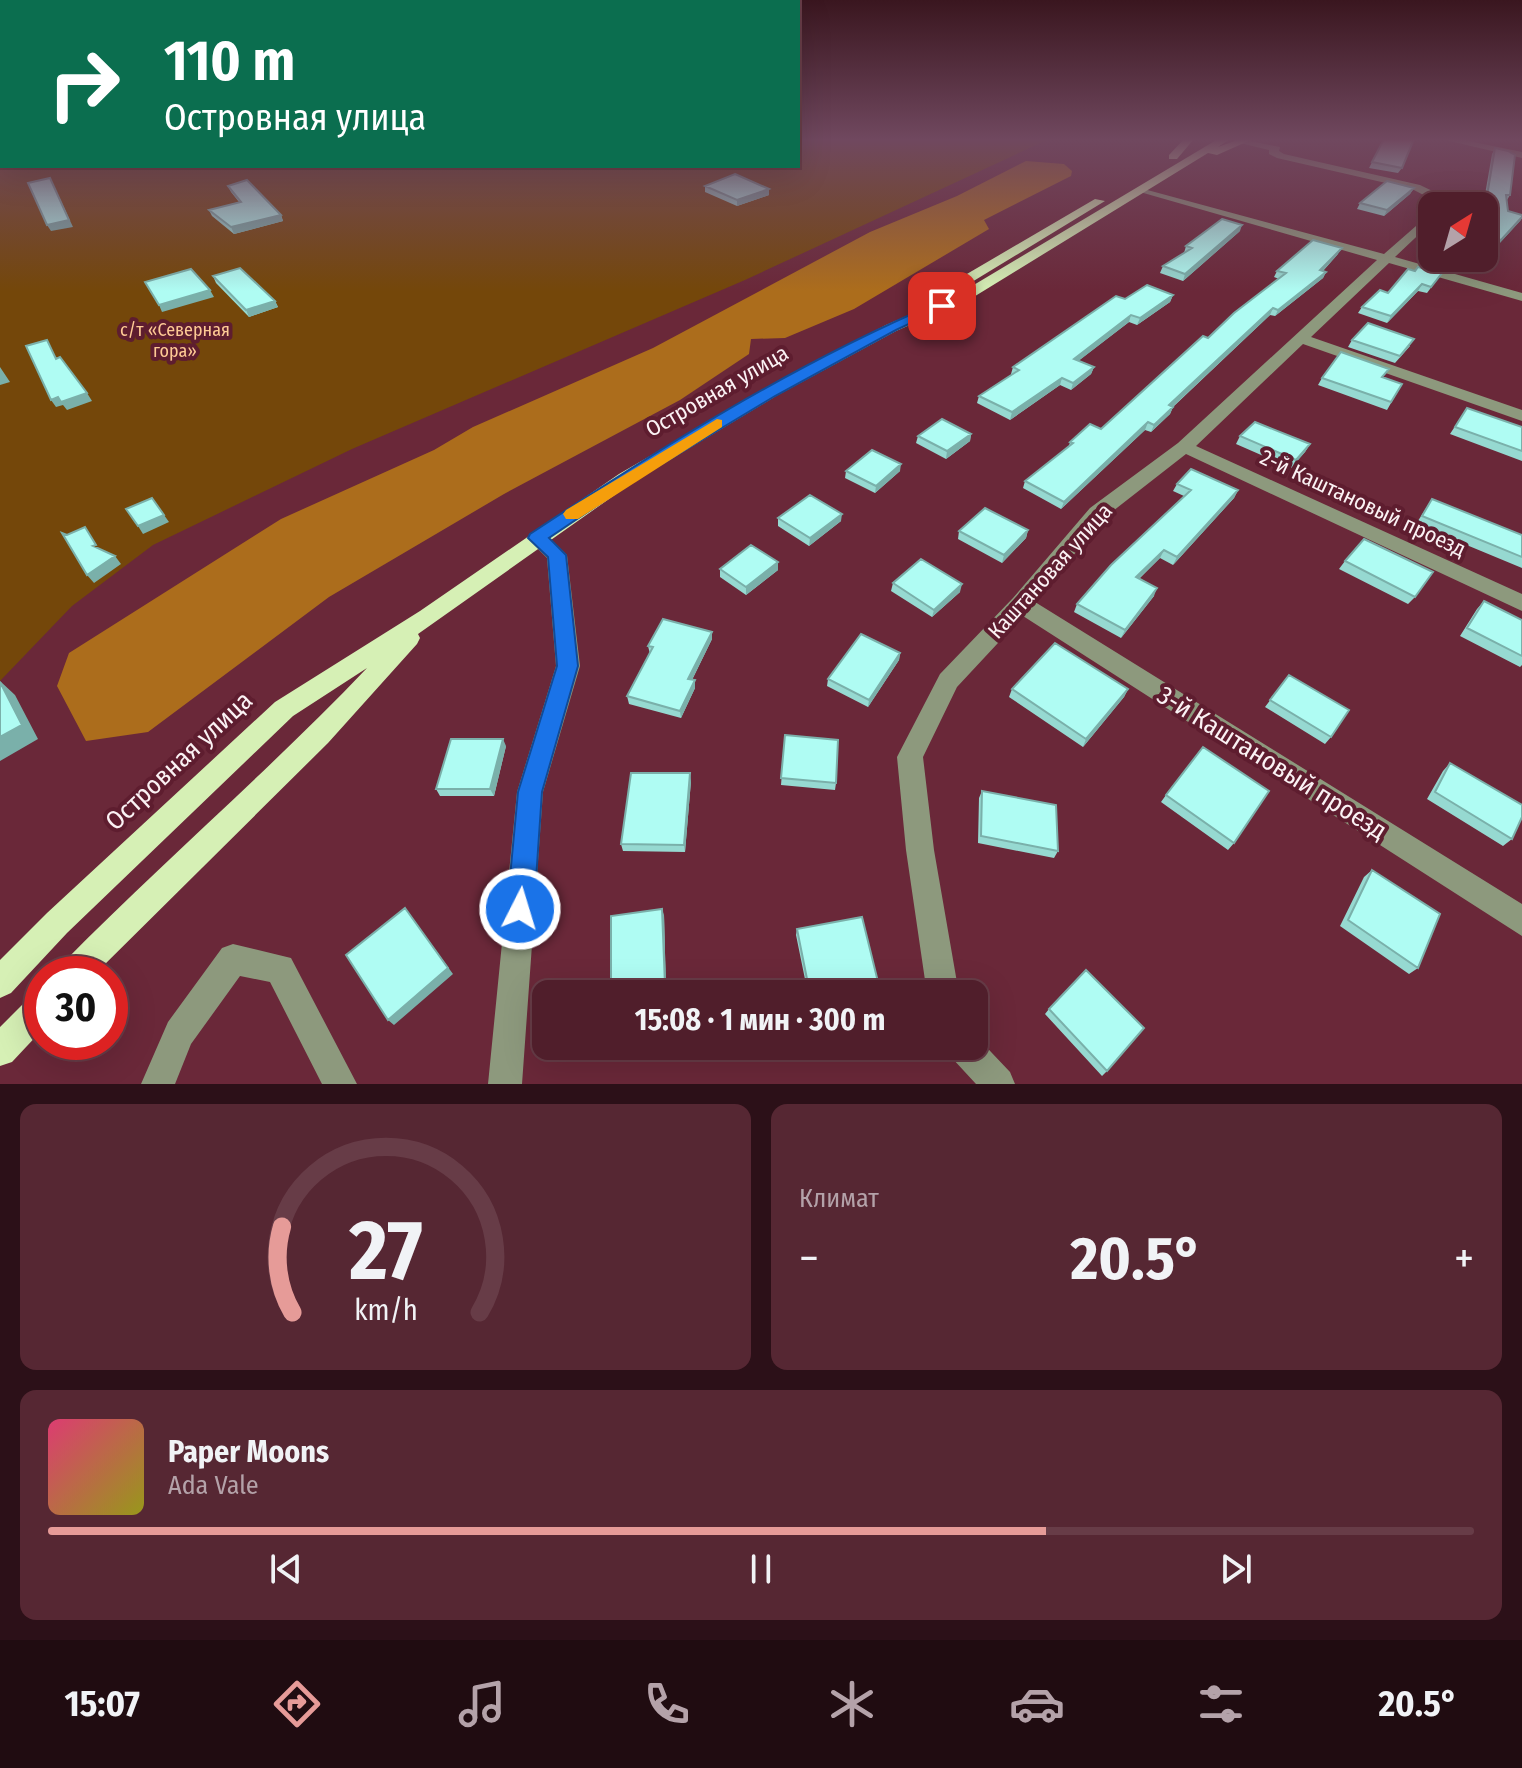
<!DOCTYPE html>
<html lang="ru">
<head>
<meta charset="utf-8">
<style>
	:root { --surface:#501e2b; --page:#562733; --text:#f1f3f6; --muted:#b4a2a9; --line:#673c47; --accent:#e69b98 }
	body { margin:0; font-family:"Fira Sans Condensed",sans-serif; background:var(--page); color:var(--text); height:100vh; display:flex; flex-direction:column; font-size:30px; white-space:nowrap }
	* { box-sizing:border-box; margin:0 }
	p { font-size:26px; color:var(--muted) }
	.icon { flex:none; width:44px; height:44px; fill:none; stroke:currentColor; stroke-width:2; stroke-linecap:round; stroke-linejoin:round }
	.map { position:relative; height:1084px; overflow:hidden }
	.panel { display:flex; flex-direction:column; gap:20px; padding:20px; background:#2c1018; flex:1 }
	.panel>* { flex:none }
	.top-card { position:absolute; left:0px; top:0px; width:800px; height:168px; box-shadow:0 8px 32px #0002,0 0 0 2px var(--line); background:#0b6e4f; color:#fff; overflow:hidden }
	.needle { width:52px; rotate:37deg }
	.tools { position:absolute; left:1418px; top:192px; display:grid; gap:16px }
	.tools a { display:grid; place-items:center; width:80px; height:80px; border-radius:16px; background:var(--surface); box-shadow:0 8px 32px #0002,0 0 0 2px var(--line); font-size:40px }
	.speed { position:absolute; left:24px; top:956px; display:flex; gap:16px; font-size:40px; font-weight:700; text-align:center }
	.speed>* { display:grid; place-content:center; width:104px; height:104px; border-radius:50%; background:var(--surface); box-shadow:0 8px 32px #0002,0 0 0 2px var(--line); line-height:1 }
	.speed .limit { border:12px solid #d22; background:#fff; color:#111 }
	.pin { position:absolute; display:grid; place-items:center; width:68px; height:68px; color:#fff; margin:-34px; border-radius:16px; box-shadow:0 4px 12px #0006 }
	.me { position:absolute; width:88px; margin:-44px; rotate:5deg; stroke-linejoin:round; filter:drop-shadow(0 0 6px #0008) }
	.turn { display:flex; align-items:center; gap:28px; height:168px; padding:0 32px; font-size:36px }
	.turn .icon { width:104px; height:104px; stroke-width:2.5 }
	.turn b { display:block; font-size:56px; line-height:68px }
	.big { font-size:60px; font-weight:700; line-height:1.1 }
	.panel .widget { flex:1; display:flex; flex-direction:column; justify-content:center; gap:12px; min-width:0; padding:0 28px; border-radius:16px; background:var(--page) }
	.panel .dial { align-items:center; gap:0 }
	.dial svg { height:208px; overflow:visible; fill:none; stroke:var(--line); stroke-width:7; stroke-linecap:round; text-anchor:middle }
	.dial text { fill:var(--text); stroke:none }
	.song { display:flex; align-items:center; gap:24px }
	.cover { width:96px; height:96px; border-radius:12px; background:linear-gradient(135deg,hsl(340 70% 55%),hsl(60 70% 35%)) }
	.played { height:8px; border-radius:4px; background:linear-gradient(90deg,var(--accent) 70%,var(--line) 70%) }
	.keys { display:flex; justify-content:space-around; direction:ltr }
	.heat { display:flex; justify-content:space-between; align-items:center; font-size:44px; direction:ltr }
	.panel .tiles { flex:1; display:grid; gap:20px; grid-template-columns:1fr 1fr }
	.widget:last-child { grid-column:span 2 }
	.trip { position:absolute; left:532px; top:980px; width:456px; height:80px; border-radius:16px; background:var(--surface); box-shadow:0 8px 32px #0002,0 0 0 2px var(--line); font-weight:700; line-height:80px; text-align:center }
	.tab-bar { display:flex; height:128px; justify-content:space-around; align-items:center; background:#200c11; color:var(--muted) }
	.tab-bar .icon { width:56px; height:56px }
	.tab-bar .on { color:var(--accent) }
	.tab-bar b { font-size:36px; color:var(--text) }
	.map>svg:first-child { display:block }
	.green { fill:#74470a }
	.forest { fill:#ac6d1c }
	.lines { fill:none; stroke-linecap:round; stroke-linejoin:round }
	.minor { fill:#8d997d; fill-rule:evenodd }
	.major { fill:#d6f0b5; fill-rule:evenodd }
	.wall { fill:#96d9d1 }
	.shaded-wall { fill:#7ab0aa }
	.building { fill:#affcf3; stroke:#7ab0aa; stroke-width:2 }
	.route { fill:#1a73e8; stroke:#114b97; stroke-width:2 }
	.slow { fill:#f59e0b }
	.labels { text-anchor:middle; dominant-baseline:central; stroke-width:8; stroke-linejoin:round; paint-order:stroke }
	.far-park-label { font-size:18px; fill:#feca95; stroke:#5e1d2f }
	.street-label { font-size:22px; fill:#fbf2f4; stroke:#5e1d2f }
	.near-street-label { font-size:26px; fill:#fbf2f4; stroke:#5e1d2f }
</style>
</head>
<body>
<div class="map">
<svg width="1522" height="1084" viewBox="0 0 1522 1084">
	<rect width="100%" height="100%" fill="#6a2839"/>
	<path class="green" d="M0 139 2 166H798V139H1049L745 280 352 449 153 545 72 606 0 681Z"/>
	<path class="forest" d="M1026 161 1064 164 1072 171 1071 176 984 220 989 229 854 309 785 338 751 339 749 354 680 400 504 494 329 597 148 732 86 741 57 686 69 653 281 519 434 450 473 427 653 348 870 232 957 196Z"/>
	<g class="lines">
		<path class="minor" d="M1240 139 1280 147 1279 151 1284 154 1420 185 1447 198 1449 206H1437V202L1412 189 1277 158 1269 154V150L1240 143Z
			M1441 139H1459L1522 152V158Z
			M1140 188 1384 254 1432 212V222L1395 257 1522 293V301L1389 263 1311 337 1522 410V421L1303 344 1196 446 1522 594V611L1186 454 1104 518 1035 602 1522 904V936L1023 616 957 687 923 757 934 850 959 994H927L906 850 897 757 940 674 1013 598 1090 508 1178 443 1377 260 1140 192Z
			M537 531 544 533 567 555 580 666 543 792 522 1084H488L517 792 556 666 547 558 527 538Z
			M233 944 291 958 357 1084H322L270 982 240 976 191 1044 175 1084H141L168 1022 222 948Z
			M974 1034 1010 1072 1015 1084H976L952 1058 948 1046H974Z"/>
		<path class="major" d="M1184 139H1194L1177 159H1169V155Z
			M1218 139H1230L1218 147 1240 139H1253L1217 155 1208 153 972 298 896 331 776 396 633 482 418 634 420 638 417 644 328 743 95 974H59L63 963C162 862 270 770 367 668L293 716 67 933 11 993 0 998V960L47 913 275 702 420 611 619 474 764 390 886 325 923 309 917 305 919 302 1095 199 1105 201 939 302 962 292Z
			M42 991V1030L12 1062 0 1066V1027L31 996Z"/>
	</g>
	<path class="wall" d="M1384 139 1402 168 1398 173 1369 168Z
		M1495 148 1510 195 1507 200 1508 211 1522 215V218L1520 221 1497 246 1484 242 1483 206 1492 154Z
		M228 186 281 215 283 221 234 234 212 216 209 210 239 202 231 192Z
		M705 186 769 189V195L737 206 705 192Z
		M1414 188 1410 194 1384 216 1357 209 1360 203Z
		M1240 231 1183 281 1160 273 1163 266 1184 253 1186 246Z
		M1432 248V258H1469L1465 264 1453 261 1447 269 1423 262Z
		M1338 254 1323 271 1326 272 1323 278 1275 316 1270 315 1173 407 1170 414 1151 432 1145 430 1061 509 1023 488 1025 481 1069 446 1070 442 1101 429 1279 279 1274 277 1277 271Z
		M1415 271 1442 273 1427 293 1418 291 1387 323 1358 313 1362 307 1388 293Z
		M213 276 275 301 278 307 249 317 216 283Z
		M1173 295 1170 302 1137 325 1129 322 1078 361 1094 367 1091 374 1071 390 1060 385 1010 420 977 403 979 396 1012 375 1011 374 1013 367 1125 299Z
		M1352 340 1410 346 1395 363 1348 347Z
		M1322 378H1383L1402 384 1387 410 1318 385Z
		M1467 408 1522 427V461L1450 434Z
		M971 434 970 441 946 459 916 443 918 436Z
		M1240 436 1310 444 1305 452 1291 468 1236 444Z
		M846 471H900L875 493 845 478Z
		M1177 484 1238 490 1234 498 1173 565 1160 558 1139 579 1154 596 1121 638 1074 612 1077 604 1184 496 1173 491Z
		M1432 499 1522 535V568L1416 524Z
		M778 518 841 521 809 546 778 526Z
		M1028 530 1026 538 1002 563 958 539 959 531Z
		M1345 561 1415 597 1408 604 1339 569Z
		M720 569 778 570 746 595 720 577Z
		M893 583 960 592 932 617 891 591Z
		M1484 601 1522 620V665L1520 667 1460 636 1477 609Z
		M712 639 692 680H695V688L681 718 629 704 627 696 650 654 648 646Z
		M900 653 899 660 868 707 827 686 828 679Z
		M1289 675 1331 737 1325 744 1265 707Z
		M1012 689H1128L1124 697 1083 747 1009 697Z
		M785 735 836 783 835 790 781 785Z
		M506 746 494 796H440L436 789Z
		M1450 763 1512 839 1503 846 1427 799 1443 771Z
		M691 781 685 852 623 851 621 844Z
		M982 791 1058 851 1054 858 978 843 979 798Z
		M1166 795 1234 843 1228 850 1161 802Z
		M1372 870 1418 968 1409 974 1340 926 1364 877Z
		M664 915 666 990 641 994H612L611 992Z
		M797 929 881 994H808L796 935Z
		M1049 1009 1107 1071 1102 1076 1045 1014Z"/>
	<path class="shaded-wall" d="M50 178 53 184 73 227 51 231 47 225Z
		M1414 188 1410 194 1384 216 1387 210Z
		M769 189V195L737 206V200Z
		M281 215 283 221 234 234 231 227Z
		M1522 217 1520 221 1497 246 1501 240Z
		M1242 225 1240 231 1183 281 1185 274Z
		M1342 248 1338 254 1317 277 1320 270Z
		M1326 272 1323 278 1275 316 1278 310Z
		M1422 284 1418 291 1387 323 1391 316Z
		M210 290 214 297 162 312 159 305Z
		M1173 295 1170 302 1137 325 1140 318Z
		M275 301 278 307 249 317 246 310Z
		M1273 308 1270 315 1166 413 1169 405Z
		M1131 315 1129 322 1072 366 1074 359Z
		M0 367 10 382 0 385Z
		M1094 367 1091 374 1071 390 1073 383Z
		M1062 378 1060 385 1010 420 1012 412Z
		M87 393 92 401 67 410 63 405 56 407 51 400 58 397Z
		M1173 407 1170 414 1151 432 1154 425Z
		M1148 422 1145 430 1061 509 1064 502Z
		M971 434 970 441 946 459 947 451Z
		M1310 444 1305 452 1291 468 1296 460Z
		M901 464 900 471 875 493 876 486Z
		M1238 490 1234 498 1173 565 1177 557Z
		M842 514 841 521 809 546 810 538Z
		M164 515 169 522 143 534 138 526Z
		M1028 530 1026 538 1002 563 1004 555Z
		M1164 550 1160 558 1132 585 1136 577Z
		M115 556 121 564 94 583 87 575Z
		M778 562V570L746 595V587Z
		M962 584 960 592 932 617 934 610Z
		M1157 588 1154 596 1121 638 1125 630Z
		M712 632V639L689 686 688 679Z
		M900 653 899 660 868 707 869 700Z
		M695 680V688L681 718 680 711Z
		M0 681 15 695 38 739 0 761Z
		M1128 689 1124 697 1083 747 1086 739Z
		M503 739 506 746 494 796 490 789Z
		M690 773 691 781 685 852 684 845Z
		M405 908 453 974 394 1025 388 1020Z
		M662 909 664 915 666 990 665 985Z"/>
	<path class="building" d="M1384 139H1414L1402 168 1372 162Z
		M1495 148 1508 151 1515 155 1510 195H1506L1508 211 1522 215V217L1501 240 1484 236V214Z
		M735 174 769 189 737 200 705 186Z
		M50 178 69 220 47 225 28 183Z
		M247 180 281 215 231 227 209 210 241 202 228 186Z
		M1387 181 1414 188 1387 210 1360 203Z
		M1222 219 1242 225 1185 274 1163 266 1192 248 1186 246Z
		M1313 240 1342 248 1320 270 1326 272 1278 310 1273 308 1169 405 1173 407 1154 425 1148 422 1064 502 1025 481 1073 443 1070 442 1090 424 1101 429 1203 336 1208 338 1234 313 1286 273 1277 271Z
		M1432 248V257L1427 255Z
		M1437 258H1454L1451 262Z
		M1418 267 1442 273 1431 287 1422 284 1391 316 1362 307 1380 290 1388 293 1408 269 1415 271Z
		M240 268 275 301 246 310 213 276Z
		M191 269 210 290 159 305 145 282Z
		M1147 285 1173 295 1140 318 1131 315 1074 359 1094 367 1073 383 1062 378 1012 412 979 396 1019 370 1013 367 1116 296 1125 299Z
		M1368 323 1414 339 1400 356 1352 340Z
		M47 340 56 359 60 357 87 393 61 402 58 397 51 400 26 346Z
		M1341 352 1389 369 1382 377 1402 384 1391 402 1322 378Z
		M1467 408 1522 427V451L1455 427Z
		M942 419 971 434 947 451 918 436Z
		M1255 422 1310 444 1296 460 1240 436Z
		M872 450 901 464 876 486 846 471Z
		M1191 469 1238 490 1177 557 1164 550 1136 577 1157 588 1125 630 1077 604 1111 565 1191 490 1177 484Z
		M810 495 842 514 810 538 778 518Z
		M152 498 164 515 138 526 126 509Z
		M1432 499 1522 535V557L1422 516Z
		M985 508 1028 530 1004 555 959 531Z
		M85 527 96 545 93 546 115 556 87 575 62 533 67 535Z
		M1364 539 1433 572 1415 597 1345 561Z
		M751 545 778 562 746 587 720 569Z
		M921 559 962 584 934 610 893 583Z
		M1484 601 1522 620V656L1467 628Z
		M663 619 712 632 688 679 695 680 680 711 627 696 653 647 648 646Z
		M861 634 900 653 869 700 828 679Z
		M1055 643 1128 689 1086 739 1012 689Z
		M1289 675 1349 710 1331 737 1270 700Z
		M0 682 22 725 0 737Z
		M785 735 838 740 836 783 781 778Z
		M451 739H503L490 789H436Z
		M1203 747 1269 791 1234 843 1166 795Z
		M1450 763 1522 805V817L1512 839 1435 792Z
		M631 773H690L684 845 621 844Z
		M982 791 1056 805 1058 851 981 836Z
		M1372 870 1440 914 1418 968 1348 920Z
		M405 908 448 968 388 1020 346 955Z
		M662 909 665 985 611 992V916Z
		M862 917 881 994H810L797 929Z
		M1086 970 1144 1028 1107 1071 1049 1009Z"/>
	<linearGradient id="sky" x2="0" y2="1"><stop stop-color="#3a161f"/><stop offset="0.48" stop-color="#70485f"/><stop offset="1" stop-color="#70485f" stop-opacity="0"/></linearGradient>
	<rect width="1522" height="291" fill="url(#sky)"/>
	<path class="route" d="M937 303 948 306 896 330 775 396 632 482 549 538 566 555 578 666 542 792 534 909 530 918 520 922 511 918 507 909 518 792 557 666 548 557 528 538 530 534C660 448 794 364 937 303Z"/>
	<path class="slow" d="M717 419 722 420V427L578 519H566L563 514 566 510Z"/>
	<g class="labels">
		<g class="far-park-label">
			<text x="175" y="330">с/т «Северная<tspan x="175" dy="21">гора»</tspan></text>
		</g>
		<g class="street-label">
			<text transform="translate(717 391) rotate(-30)">Островная улица</text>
			<text transform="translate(1363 503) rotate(25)">2-й Каштановый проезд</text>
			<text transform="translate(1050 571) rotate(-48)">Каштановая улица</text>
		</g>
		<g class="near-street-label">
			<text transform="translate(179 761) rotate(-43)">Островная улица</text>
			<text transform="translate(1272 763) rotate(32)">3-й Каштановый проезд</text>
		</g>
	</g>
</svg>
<div class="tools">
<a><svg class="needle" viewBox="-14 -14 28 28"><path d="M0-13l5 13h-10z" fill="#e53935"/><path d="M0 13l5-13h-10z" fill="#b4a2a9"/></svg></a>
</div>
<div class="speed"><div class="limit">30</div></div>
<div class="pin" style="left:942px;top:306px;background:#d93025"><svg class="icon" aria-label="arrive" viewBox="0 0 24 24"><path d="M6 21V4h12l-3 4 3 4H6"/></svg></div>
<svg class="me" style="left:520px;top:909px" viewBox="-20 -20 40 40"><circle r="17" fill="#1a73e8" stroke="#fff" stroke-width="3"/><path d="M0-11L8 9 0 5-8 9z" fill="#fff"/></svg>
<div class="trip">15:08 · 1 мин · 300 m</div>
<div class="top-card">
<div class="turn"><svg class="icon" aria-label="right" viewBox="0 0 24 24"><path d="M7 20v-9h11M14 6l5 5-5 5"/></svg><div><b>110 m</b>Островная улица</div></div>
</div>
</div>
<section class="panel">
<div class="tiles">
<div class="widget dial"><svg viewBox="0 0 100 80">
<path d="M14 69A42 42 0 1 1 86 69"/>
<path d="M14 69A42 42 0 0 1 10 36" stroke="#e69b98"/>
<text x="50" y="56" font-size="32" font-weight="700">27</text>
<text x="50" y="72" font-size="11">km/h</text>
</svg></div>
<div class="widget"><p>Климат</p>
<div class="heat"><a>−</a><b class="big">20.5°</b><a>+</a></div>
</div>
<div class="widget">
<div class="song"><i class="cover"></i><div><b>Paper Moons</b><p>Ada Vale</p></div></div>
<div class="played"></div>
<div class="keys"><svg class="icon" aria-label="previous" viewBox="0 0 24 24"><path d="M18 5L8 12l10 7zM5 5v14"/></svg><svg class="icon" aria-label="pause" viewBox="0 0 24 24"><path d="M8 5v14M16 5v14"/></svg><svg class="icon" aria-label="next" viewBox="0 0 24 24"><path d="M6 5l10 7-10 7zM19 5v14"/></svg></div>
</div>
</div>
</section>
<nav class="tab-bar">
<b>15:07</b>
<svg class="icon on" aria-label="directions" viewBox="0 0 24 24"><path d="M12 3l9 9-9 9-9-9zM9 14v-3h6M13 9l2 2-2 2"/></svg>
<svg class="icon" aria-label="music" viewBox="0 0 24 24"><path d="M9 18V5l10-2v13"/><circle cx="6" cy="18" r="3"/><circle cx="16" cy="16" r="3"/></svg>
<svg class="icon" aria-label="phone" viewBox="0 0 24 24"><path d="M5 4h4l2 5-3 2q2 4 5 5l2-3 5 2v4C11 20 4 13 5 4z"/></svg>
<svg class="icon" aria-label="climate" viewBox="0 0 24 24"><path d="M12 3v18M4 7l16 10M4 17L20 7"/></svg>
<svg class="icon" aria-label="car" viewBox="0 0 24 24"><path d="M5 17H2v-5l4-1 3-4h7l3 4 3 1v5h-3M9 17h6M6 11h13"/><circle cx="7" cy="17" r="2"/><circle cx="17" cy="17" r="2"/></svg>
<svg class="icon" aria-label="filters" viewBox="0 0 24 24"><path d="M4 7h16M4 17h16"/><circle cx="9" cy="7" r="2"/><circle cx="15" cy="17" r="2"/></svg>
<b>20.5°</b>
</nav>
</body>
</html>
